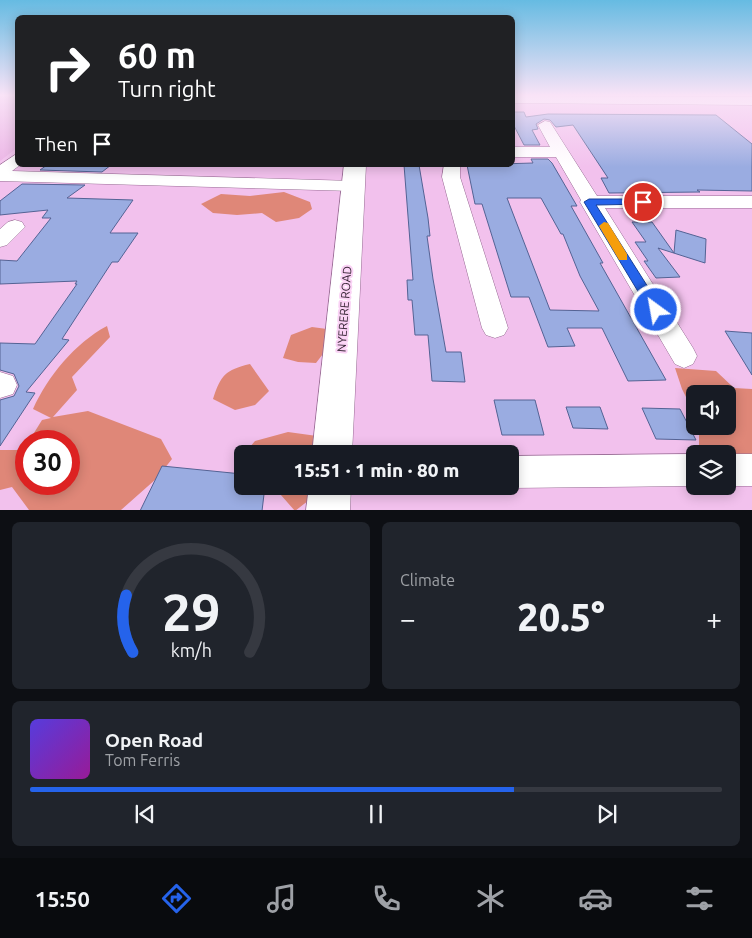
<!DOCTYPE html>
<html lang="en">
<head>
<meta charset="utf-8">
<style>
	:root { --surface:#171b24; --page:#20242c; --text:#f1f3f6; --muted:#9ea1a6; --line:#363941; --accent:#2563eb }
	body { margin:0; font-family:Ubuntu,sans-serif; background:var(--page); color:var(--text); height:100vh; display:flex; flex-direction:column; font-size:19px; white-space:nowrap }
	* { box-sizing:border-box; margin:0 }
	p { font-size:16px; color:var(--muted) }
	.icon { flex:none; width:28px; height:28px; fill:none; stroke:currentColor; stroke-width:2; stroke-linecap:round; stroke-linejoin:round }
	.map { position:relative; height:510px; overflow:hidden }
	.side { display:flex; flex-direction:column; gap:12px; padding:12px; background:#0d0f14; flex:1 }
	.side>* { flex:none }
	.guide { position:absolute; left:15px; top:15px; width:500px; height:152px; border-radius:8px; box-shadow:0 2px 12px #0003; background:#202124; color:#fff; overflow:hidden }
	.tools { position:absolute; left:686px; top:385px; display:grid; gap:10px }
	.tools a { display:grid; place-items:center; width:50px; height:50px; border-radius:8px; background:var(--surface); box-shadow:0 2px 12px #0003; font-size:25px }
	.speed { position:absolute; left:15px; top:430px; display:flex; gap:10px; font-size:25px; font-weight:700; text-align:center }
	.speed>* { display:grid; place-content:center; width:65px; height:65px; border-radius:50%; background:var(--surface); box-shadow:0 2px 12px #0003; line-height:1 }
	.speed .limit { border:8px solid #d22; background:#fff; color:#111 }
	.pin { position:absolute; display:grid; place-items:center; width:42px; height:42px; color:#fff; margin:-21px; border:2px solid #fff; border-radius:50%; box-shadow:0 1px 5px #0007 }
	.me { position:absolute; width:55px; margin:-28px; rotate:328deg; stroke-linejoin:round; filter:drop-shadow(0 0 4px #0008) }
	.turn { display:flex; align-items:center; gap:18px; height:105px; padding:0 20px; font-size:22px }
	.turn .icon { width:65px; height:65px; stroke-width:2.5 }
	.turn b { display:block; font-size:35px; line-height:42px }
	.then { display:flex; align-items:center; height:48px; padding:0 20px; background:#0003; gap:10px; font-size:19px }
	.big { font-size:38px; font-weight:800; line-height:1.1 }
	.side .widget { flex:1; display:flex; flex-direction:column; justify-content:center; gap:8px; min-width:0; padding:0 18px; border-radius:8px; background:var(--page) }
	.side .dial { align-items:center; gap:0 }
	.dial svg { height:130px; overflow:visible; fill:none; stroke:var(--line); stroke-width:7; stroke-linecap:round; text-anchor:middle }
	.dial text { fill:var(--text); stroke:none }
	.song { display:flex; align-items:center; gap:15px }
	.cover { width:60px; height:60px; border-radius:8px; background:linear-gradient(135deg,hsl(250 70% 55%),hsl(300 70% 35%)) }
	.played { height:5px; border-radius:2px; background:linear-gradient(90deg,var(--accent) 70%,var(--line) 70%) }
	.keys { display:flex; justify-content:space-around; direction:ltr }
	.heat { display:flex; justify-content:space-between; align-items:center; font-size:28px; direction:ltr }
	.side .tiles { flex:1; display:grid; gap:12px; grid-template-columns:1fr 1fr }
	.widget:last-child { grid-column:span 2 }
	.trip { position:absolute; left:234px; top:445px; width:285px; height:50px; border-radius:8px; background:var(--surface); box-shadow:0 2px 12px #0003; font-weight:800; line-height:50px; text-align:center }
	.menu { display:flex; height:80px; justify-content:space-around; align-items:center; background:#090b0e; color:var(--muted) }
	.menu .icon { width:35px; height:35px }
	.menu .selected { color:var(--accent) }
	.menu b { font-size:22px; color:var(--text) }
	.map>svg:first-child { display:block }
	.built { fill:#ebb4e5 }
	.green { fill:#df8778 }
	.building { fill:#9aace1; stroke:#546394; fill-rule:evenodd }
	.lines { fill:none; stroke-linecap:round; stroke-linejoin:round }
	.minor-casing { stroke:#976a93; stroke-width:1 }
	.secondary-casing { stroke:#976a93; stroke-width:1 }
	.minor { fill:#fff; fill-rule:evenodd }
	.secondary { fill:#fff; fill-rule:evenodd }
	.route { fill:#2563eb; stroke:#184099 }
	.slow { fill:#f59e0b }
	.labels { text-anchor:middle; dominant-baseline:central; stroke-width:4; stroke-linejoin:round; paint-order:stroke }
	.street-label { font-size:12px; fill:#362434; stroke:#fad2f5 }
</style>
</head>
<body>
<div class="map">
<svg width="752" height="511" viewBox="0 0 752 511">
	<rect width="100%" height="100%" fill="#f2c1ed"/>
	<path class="built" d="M0 96H17L18 147 0 161Z"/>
	<path class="green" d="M284 192 310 202 312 209 299 218 276 222 262 213 237 215 213 213 201 204 221 194 250 196Z
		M107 326 110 337 72 377 77 390 53 417 88 411 161 439 172 459 156 479 121 510H29L12 487 0 490V450H23L26 445V484H69V441H29L42 420 51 418 33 409C48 376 75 343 107 326Z
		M312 327 327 329 326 350 316 363 298 362 283 358 291 335Z
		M250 364 269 391 255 405 235 410 213 399C221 375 225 370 250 364Z
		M675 368 716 371 734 388 752 389V455L699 454V426H728V394H695V415L682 389Z
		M288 432 317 436 320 454H244L255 441Z
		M273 486H316L313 497 295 511Z"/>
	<path class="building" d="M512 112H524L526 117 548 114 716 115 752 144V191L697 190 700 192 609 193 601 178H608L573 125 556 127 550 120 544 119 536 124 538 129 532 130 540 145H524L512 122Z
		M531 159H548L552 163 577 206H571L603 263H600L666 380 628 381 602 328H567L575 346 548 347 529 297H511L482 204H475L467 165 533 163ZM507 198H541L561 234H563L580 276 599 311 550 310Z
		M47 165H111L102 172 40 170Z
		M404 165H419L428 218 430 236H427L433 279 446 352H461L465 382 432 381 428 335H415L412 300H408L407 280H413Z
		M22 184 85 185 67 198 133 200 110 233H138L118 262H112L62 339 69 340 26 392 35 393 0 446V400L14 396 19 386 14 374 0 370V343L35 344 77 284H75L77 281 0 284V260L17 261 51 218H42L48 210 0 215V201Z
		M632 222H652L674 253 676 230 706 239 705 263 658 248 680 277 656 278 644 261H648L635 242H646Z
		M725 331 752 333V375Z
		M494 400H535L544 435H502Z
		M566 407H600L608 429 573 428Z
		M642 408 680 409 696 440 656 439Z
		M162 466 242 474V486H265L262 511H140Z"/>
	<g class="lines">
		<g class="minor-casing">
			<path id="minor" d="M512 96 752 97V105L512 103Z
				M545 121 550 122 597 196H752V208H605L693 348 697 356 693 364 684 368 675 364 580 202 581 200 556 157H512V147H550L538 125Z
				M18 153V165H20L12 171 353 181 359 182 362 186 359 190 353 191 0 181V165Z
				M444 165H460V177L508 328 504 335 495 338 486 335 482 328 442 177Z
				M15 220 22 222 25 227 7 245 0 247V229L8 222Z
				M0 372 13 376 17 385 13 394 0 398Z
				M695 454V486L510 488 505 486H510V456Z
				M728 454H752V486H728Z"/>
		</g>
		<g class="secondary-casing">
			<path id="secondary" d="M344 165H366L352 454H312Z
				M309 486H351L350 511H306Z"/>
		</g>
		<use href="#minor" class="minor"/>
		<use href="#secondary" class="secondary"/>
	</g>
	<linearGradient id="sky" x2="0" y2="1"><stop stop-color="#66bbe2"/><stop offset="0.57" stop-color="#f9e3f7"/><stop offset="1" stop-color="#f9e3f7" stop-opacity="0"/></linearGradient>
	<rect width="752" height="167" fill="url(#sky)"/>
	<path class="route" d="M643 199 647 200V204L596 205 660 306 662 310 656 315 651 313 584 202 589 199Z"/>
	<path class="slow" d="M604 222 608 223 627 254V260H619L599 226Z"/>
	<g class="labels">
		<g class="street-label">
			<text transform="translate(344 309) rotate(-86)">NYERERE ROAD</text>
		</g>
	</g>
</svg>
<div class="tools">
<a><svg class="icon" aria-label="sound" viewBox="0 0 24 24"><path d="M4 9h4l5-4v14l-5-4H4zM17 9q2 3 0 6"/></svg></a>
<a><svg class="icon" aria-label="layers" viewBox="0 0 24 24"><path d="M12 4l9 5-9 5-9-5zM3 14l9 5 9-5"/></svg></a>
</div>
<div class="speed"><div class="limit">30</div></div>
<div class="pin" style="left:643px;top:202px;background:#d93025"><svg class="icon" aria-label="arrive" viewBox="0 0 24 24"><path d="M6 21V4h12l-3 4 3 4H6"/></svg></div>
<svg class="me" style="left:656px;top:310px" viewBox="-20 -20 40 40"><circle r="17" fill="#2563eb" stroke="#fff" stroke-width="3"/><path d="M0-11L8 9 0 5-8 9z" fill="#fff"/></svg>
<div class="trip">15:51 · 1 min · 80 m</div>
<div class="guide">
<div class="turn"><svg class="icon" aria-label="right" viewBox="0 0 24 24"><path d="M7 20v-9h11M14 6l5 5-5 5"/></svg><div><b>60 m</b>Turn right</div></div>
<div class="then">Then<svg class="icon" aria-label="arrive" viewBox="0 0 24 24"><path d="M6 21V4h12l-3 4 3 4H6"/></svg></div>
</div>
</div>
<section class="side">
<div class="tiles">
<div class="widget dial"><svg viewBox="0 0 100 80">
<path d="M14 69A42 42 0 1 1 86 69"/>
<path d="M14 69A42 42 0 0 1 10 34" stroke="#2563eb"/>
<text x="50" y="56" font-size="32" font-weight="700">29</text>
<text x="50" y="72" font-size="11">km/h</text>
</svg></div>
<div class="widget"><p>Climate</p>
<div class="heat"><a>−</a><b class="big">20.5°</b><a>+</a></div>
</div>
<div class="widget">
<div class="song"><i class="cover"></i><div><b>Open Road</b><p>Tom Ferris</p></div></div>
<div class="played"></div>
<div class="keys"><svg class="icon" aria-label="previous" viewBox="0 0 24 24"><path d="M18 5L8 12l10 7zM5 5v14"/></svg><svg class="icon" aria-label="pause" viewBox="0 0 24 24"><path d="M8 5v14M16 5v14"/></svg><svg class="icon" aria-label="next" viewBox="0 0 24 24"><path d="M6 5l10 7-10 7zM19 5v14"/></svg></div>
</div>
</div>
</section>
<nav class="menu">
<b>15:50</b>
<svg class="icon selected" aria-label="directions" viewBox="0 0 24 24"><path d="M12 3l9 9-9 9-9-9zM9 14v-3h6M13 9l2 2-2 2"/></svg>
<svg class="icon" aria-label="music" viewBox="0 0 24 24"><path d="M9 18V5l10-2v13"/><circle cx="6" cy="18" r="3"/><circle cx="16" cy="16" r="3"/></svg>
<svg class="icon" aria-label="phone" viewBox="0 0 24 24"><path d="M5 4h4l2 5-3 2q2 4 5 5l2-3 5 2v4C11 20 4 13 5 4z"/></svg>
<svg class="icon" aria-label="climate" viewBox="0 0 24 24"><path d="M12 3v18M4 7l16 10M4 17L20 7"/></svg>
<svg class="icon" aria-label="car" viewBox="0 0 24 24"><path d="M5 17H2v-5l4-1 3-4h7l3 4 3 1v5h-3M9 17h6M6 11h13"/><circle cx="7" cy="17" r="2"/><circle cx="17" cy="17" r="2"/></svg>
<svg class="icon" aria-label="filters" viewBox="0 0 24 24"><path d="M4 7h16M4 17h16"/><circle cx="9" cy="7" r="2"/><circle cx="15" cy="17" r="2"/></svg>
</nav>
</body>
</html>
